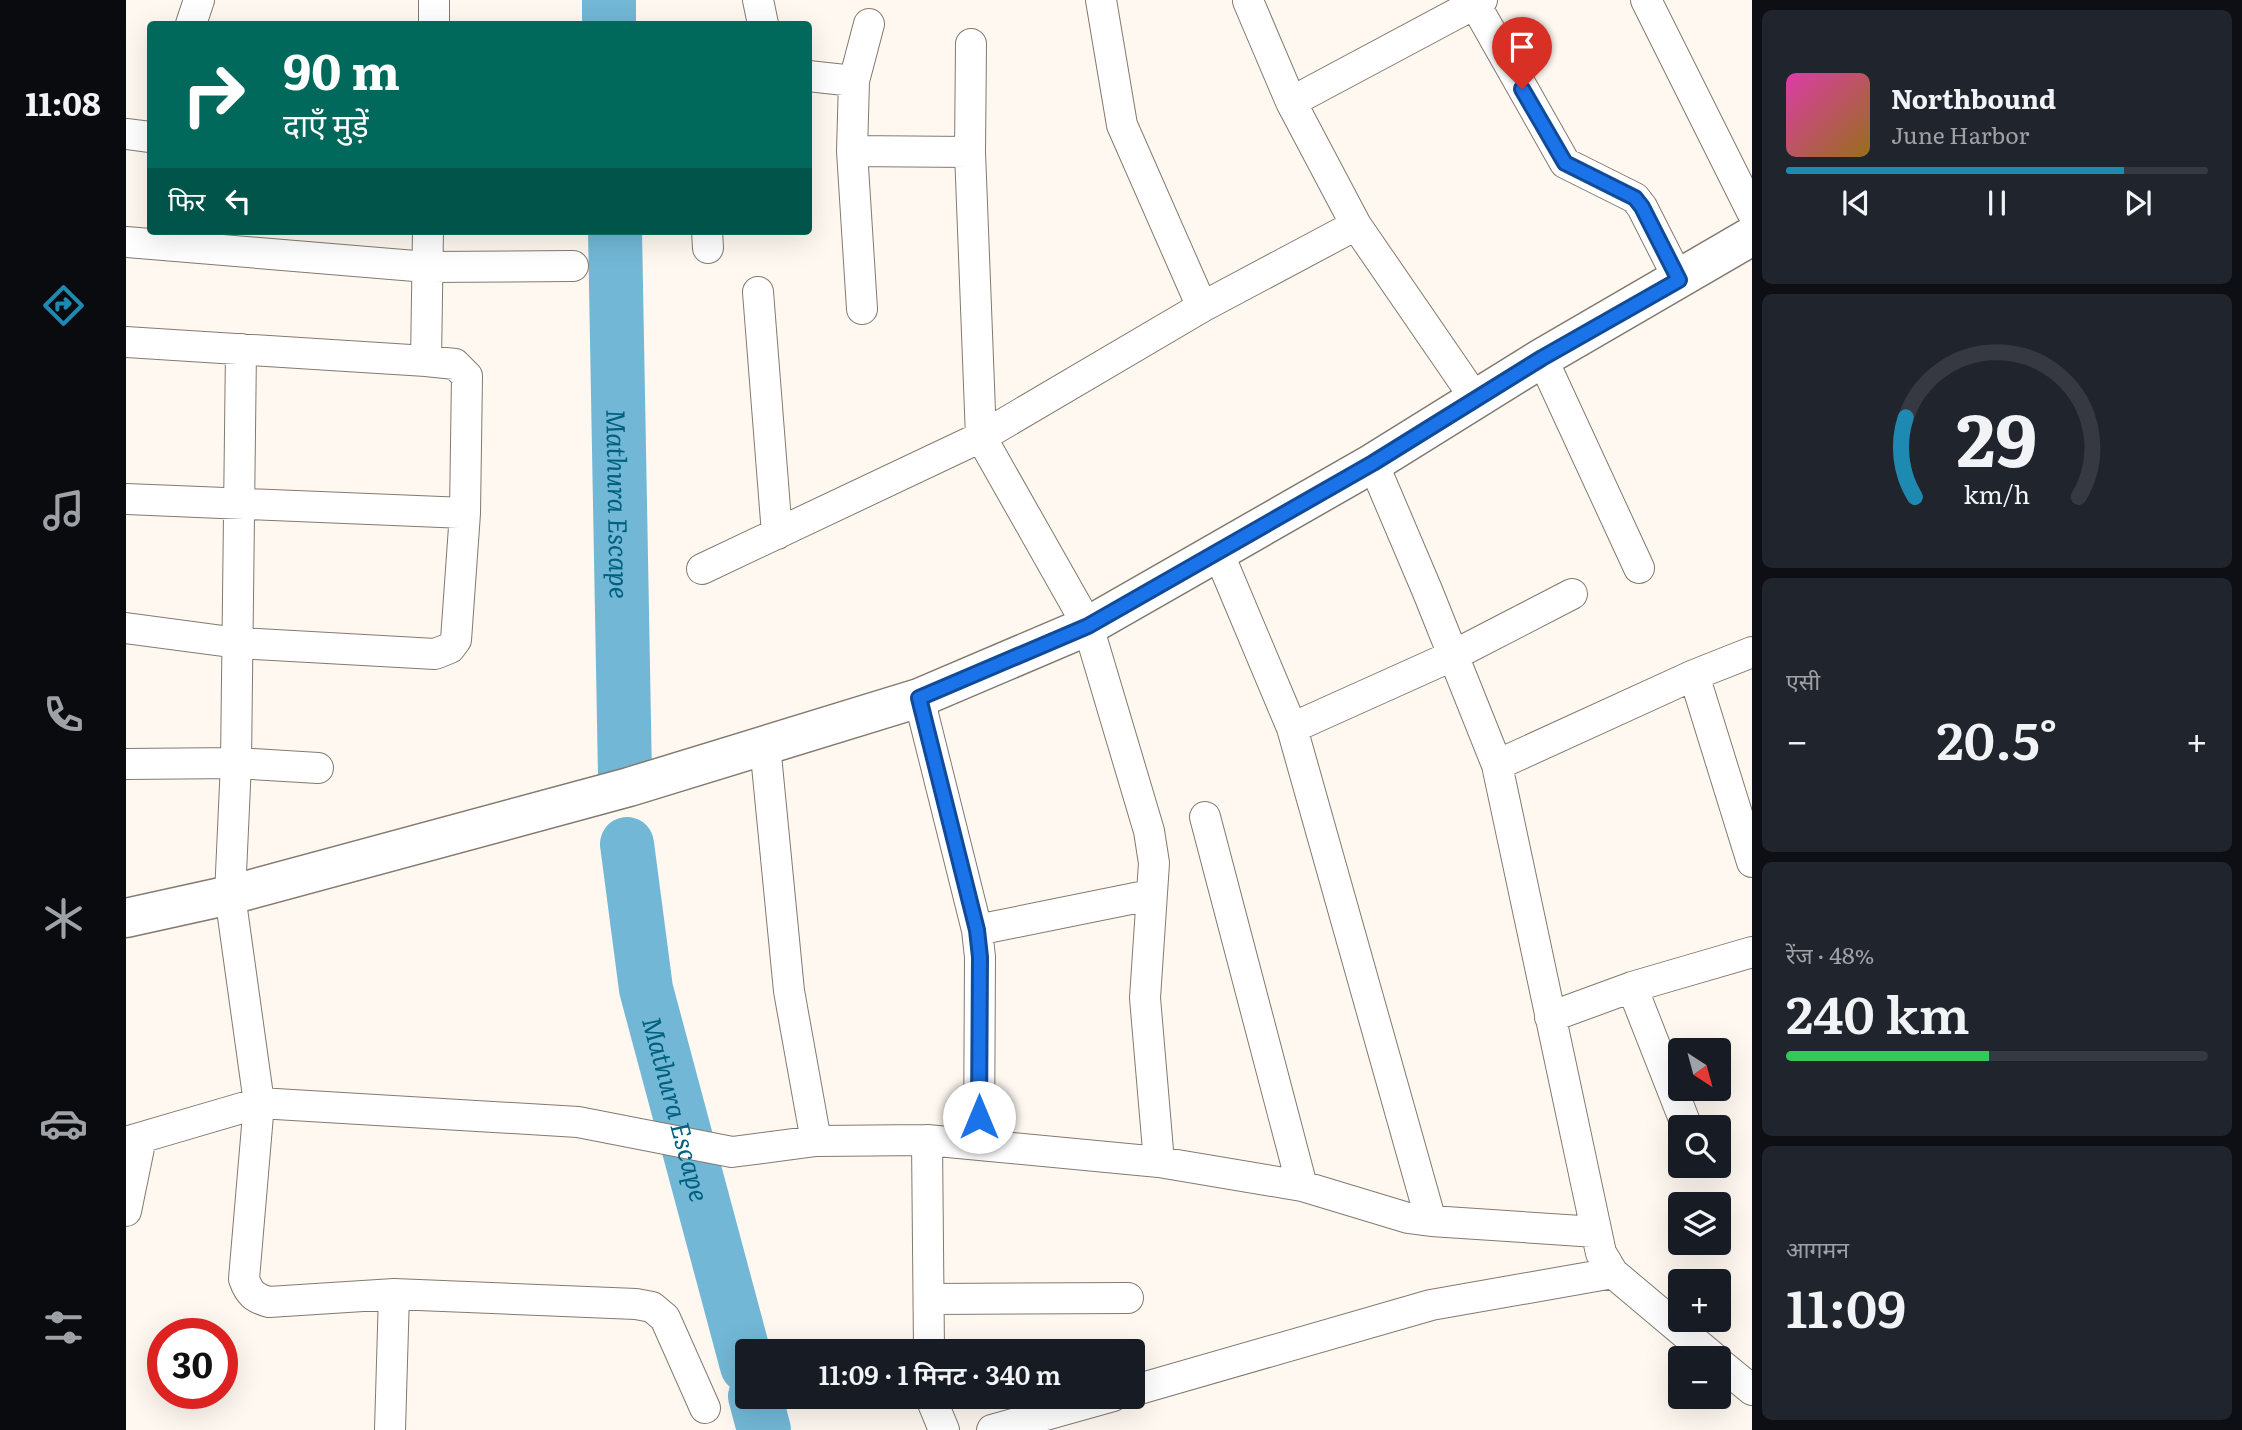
<!DOCTYPE html>
<html lang="hi">
<head>
<meta charset="utf-8">
<style>
	:root { --surface:#171b24; --page:#20242c; --text:#f1f3f6; --muted:#9ea1a6; --line:#363941; --accent:#1f8ab1 }
	body { margin:0; font-family:Literata,"Noto Sans Devanagari",serif; background:var(--page); color:var(--text); height:100vh; display:flex; flex-direction:column; font-size:26px; white-space:nowrap }
	* { box-sizing:border-box; margin:0 }
	p { font-size:23px; color:var(--muted) }
	.icon { flex:none; width:38px; height:38px; fill:none; stroke:currentColor; stroke-width:2; stroke-linecap:round; stroke-linejoin:round }
	.map { position:relative; flex:1; overflow:hidden }
	.drawer { display:flex; flex-direction:column; gap:10px; padding:10px; background:#0d0f14; width:490px }
	.drawer>* { flex:none }
	.hud { position:absolute; left:21px; top:21px; width:665px; height:214px; border-radius:7px; box-shadow:0 7px 28px #0002; background:#00695c; color:#fff; overflow:hidden }
	.needle { width:46px; rotate:144deg }
	.controls { position:absolute; left:1542px; top:1038px; display:grid; gap:14px }
	.controls a { display:grid; place-items:center; width:63px; height:63px; border-radius:7px; background:var(--surface); box-shadow:0 7px 28px #0002; font-size:35px }
	.speed { position:absolute; left:21px; top:1318px; display:flex; gap:14px; font-size:35px; font-weight:700; text-align:center }
	.speed>* { display:grid; place-content:center; width:91px; height:91px; border-radius:50%; background:var(--surface); box-shadow:0 7px 28px #0002; line-height:1 }
	.speed .limit { border:10px solid #d22; background:#fff; color:#111 }
	.pin { position:absolute; display:grid; place-items:center; width:60px; height:60px; color:#fff; margin:-72px -30px; border-radius:50% 50% 50% 0; rotate:-45deg; box-shadow:0 0 7px #0007 }
	.pin .icon { rotate:45deg }
	.me { position:absolute; width:77px; margin:-38px; rotate:0deg; stroke-linejoin:round; filter:drop-shadow(0 0 5px #0008) }
	.turn { display:flex; align-items:center; gap:24px; height:147px; padding:0 21px; font-size:32px }
	.turn .icon { width:91px; height:91px; stroke-width:2.5 }
	.turn b { display:block; font-size:49px; line-height:60px }
	.then { display:flex; align-items:center; height:66px; padding:0 21px; background:#0003; gap:14px; font-size:26px }
	.big { font-size:52px; font-weight:600; line-height:1.1 }
	.drawer .tile { flex:1; display:flex; flex-direction:column; justify-content:center; gap:10px; min-width:0; padding:0 24px; border-radius:10px; background:var(--page) }
	.drawer .dial { align-items:center; gap:0 }
	.dial svg { height:182px; overflow:visible; fill:none; stroke:var(--line); stroke-width:7; stroke-linecap:round; text-anchor:middle }
	.dial text { fill:var(--text); stroke:none }
	.song { display:flex; align-items:center; gap:21px }
	.cover { width:84px; height:84px; border-radius:10px; background:linear-gradient(135deg,hsl(320 70% 55%),hsl(40 70% 35%)) }
	.played { height:7px; border-radius:4px; background:linear-gradient(90deg,var(--accent) 80%,var(--line) 80%) }
	.keys { display:flex; justify-content:space-around; direction:ltr }
	.heat { display:flex; justify-content:space-between; align-items:center; font-size:38px; direction:ltr }
	.charge { height:10px; border-radius:5px; background:linear-gradient(90deg,#34c759 48%,var(--line) 0) }
	.trip { position:absolute; left:609px; top:1339px; width:410px; height:70px; border-radius:7px; background:var(--surface); box-shadow:0 7px 28px #0002; font-weight:600; line-height:70px; text-align:center }
	main { display:flex; flex:1; min-height:0 }
	.dock { display:flex; flex-direction:column; width:126px; justify-content:space-around; align-items:center; background:#090b0e; color:var(--muted) }
	.dock .icon { width:49px; height:49px }
	.dock .current { color:var(--accent) }
	.dock b { font-size:32px; color:var(--text) }
	.map>svg:first-child { display:block }
	.lines { fill:none; stroke-linecap:round; stroke-linejoin:round }
	.river { stroke:#72b7d6; stroke-width:54 }
	.street-casing { stroke:#83796f; stroke-width:32 }
	.secondary-casing { stroke:#83796f; stroke-width:41 }
	.street { stroke:#fff; stroke-width:30 }
	.secondary { stroke:#fff; stroke-width:38 }
	.route-casing { stroke:#114b97; stroke-width:18 }
	.route { stroke:#1a73e8; stroke-width:12 }
	.labels { text-anchor:middle; dominant-baseline:central; stroke-width:6; stroke-linejoin:round; paint-order:stroke }
	.water-label { font-size:26px; font-style:italic; fill:#00607f; stroke:#fff }
</style>
</head>
<body>
<main>
<nav class="dock">
<b>11:08</b>
<svg class="icon current" aria-label="directions" viewBox="0 0 24 24"><path d="M12 3l9 9-9 9-9-9zM9 14v-3h6M13 9l2 2-2 2"/></svg>
<svg class="icon" aria-label="music" viewBox="0 0 24 24"><path d="M9 18V5l10-2v13"/><circle cx="6" cy="18" r="3"/><circle cx="16" cy="16" r="3"/></svg>
<svg class="icon" aria-label="phone" viewBox="0 0 24 24"><path d="M5 4h4l2 5-3 2q2 4 5 5l2-3 5 2v4C11 20 4 13 5 4z"/></svg>
<svg class="icon" aria-label="climate" viewBox="0 0 24 24"><path d="M12 3v18M4 7l16 10M4 17L20 7"/></svg>
<svg class="icon" aria-label="car" viewBox="0 0 24 24"><path d="M5 17H2v-5l4-1 3-4h7l3 4 3 1v5h-3M9 17h6M6 11h13"/><circle cx="7" cy="17" r="2"/><circle cx="17" cy="17" r="2"/></svg>
<svg class="icon" aria-label="filters" viewBox="0 0 24 24"><path d="M4 7h16M4 17h16"/><circle cx="9" cy="7" r="2"/><circle cx="15" cy="17" r="2"/></svg>
</nav>
<div class="map">
<svg width="1626" height="1430" viewBox="0 0 1626 1430">
	<rect width="100%" height="100%" fill="#fef8f1"/>
	<g class="lines">
		<g class="river">
			<path d="M483 0V24"/>
			<path id="s1" d="M489 231 499 776"/>
			<path id="s2" d="M501 844 520 989 621 1366"/>
			<path d="M629 1396 638 1430"/>
		</g>
		<g class="street-casing">
			<path id="street" d="M632 0 637 24
				M975 0 996 125 1076 307
				M1520 0 1626 212
				M1122 1 1165 102 1230 225 1351 401
				M1349 4 1439 163 1509 198 1516 207 1553 280
				M65 24 73 0
				M308 24V0
				M845 44 844 152 855 437 962 626 1023 831 1028 863 1019 998 1033 1162
				M682 76 728 81
				M1165 102 1356 0
				M0 134 24 137
				M726 151 844 152
				M581 231 582 248
				M0 242 301 267 447 266
				M632 292 651 534
				M736 309 726 151 728 81 743 24
				M0 342 300 361 329 364 341 376 339 513 330 640 324 648 309 654 112 643 0 628
				M115 349 110 763 104 895 133 1103 118 1279C123 1293 128 1298 143 1302L268 1294 510 1304 526 1307 539 1318 579 1408
				M1416 358 1513 568
				M300 361 302 231
				M1247 463 1301 590 1371 765 1475 1253 1487 1273 1588 1358
				M0 499 339 513
				M1092 552 1166 728 1305 1221
				M576 569 855 437 1076 307 1230 225
				M1568 675 1626 862
				M793 698 851 930 854 957 853 1144
				M1166 728 1326 656 1446 594
				M639 745 663 991 690 1141
				M0 764 110 763 192 768
				M1371 765 1568 675 1626 652
				M1079 817 1176 1186
				M851 930 1024 895
				M1506 987 1561 1127
				M1424 1017 1506 987 1626 952
				M801 1140 803 1351
				M0 1142 133 1103 452 1122 606 1152 690 1141 801 1140 1033 1162 1176 1186 1282 1218 1305 1221 1470 1232
				M0 1211 15 1138
				M804 1299 1002 1298
				M1592 1362 1626 1390
				M1006 1391 1305 1305 1487 1273
				M804 1396 818 1430
				M264 1430 268 1294
				M866 1430 987 1396"/>
		</g>
		<g class="secondary-casing">
			<path id="secondary" d="M0 918 104 895 503 787 793 698 962 626 1247 463 1416 358 1626 236"/>
		</g>
		<use href="#street" class="street"/>
		<use href="#secondary" class="secondary"/>
	</g>
	<g class="lines">
		<g class="route-casing">
			<path id="route" d="M853 1117 854 957 851 930 793 698 962 626 1247 463 1416 358 1553 280 1516 207 1509 198 1439 163 1396 89"/>
		</g>
		<use href="#route" class="route"/>
	</g>
	<g class="labels">
		<g class="water-label">
			<text stroke="none"><textPath href="#s1" startOffset="273">Mathura Escape</textPath></text>
			<text stroke="none"><textPath href="#s2" startOffset="270">Mathura Escape</textPath></text>
		</g>
	</g>
</svg>
<div class="controls">
<a><svg class="needle" viewBox="-14 -14 28 28"><path d="M0-13l5 13h-10z" fill="#e53935"/><path d="M0 13l5-13h-10z" fill="#9ea1a6"/></svg></a>
<a><svg class="icon" aria-label="search" viewBox="0 0 24 24"><circle cx="10" cy="10" r="6"/><path d="M15 15l6 6"/></svg></a>
<a><svg class="icon" aria-label="layers" viewBox="0 0 24 24"><path d="M12 4l9 5-9 5-9-5zM3 14l9 5 9-5"/></svg></a>
<a>+</a>
<a>−</a>
</div>
<div class="speed"><div class="limit">30</div></div>
<div class="pin" style="left:1396px;top:89px;background:#d93025"><svg class="icon" aria-label="arrive" viewBox="0 0 24 24"><path d="M6 21V4h12l-3 4 3 4H6"/></svg></div>
<svg class="me" style="left:853px;top:1117px" viewBox="-20 -20 40 40"><circle r="19" fill="#fff"/><path d="M0-13L10 11 0 6-10 11z" fill="#1a73e8"/></svg>
<div class="trip">11:09 · 1 मिनट · 340 m</div>
<div class="hud">
<div class="turn"><svg class="icon" aria-label="right" viewBox="0 0 24 24"><path d="M7 20v-9h11M14 6l5 5-5 5"/></svg><div><b>90 m</b>दाएँ मुड़ें</div></div>
<div class="then">फिर<svg class="icon" aria-label="left" viewBox="0 0 24 24"><path d="M17 20v-9H6M10 6l-5 5 5 5"/></svg></div>
</div>
</div>
<section class="drawer">
<div class="tile">
<div class="song"><i class="cover"></i><div><b>Northbound</b><p>June Harbor</p></div></div>
<div class="played"></div>
<div class="keys"><svg class="icon" aria-label="previous" viewBox="0 0 24 24"><path d="M18 5L8 12l10 7zM5 5v14"/></svg><svg class="icon" aria-label="pause" viewBox="0 0 24 24"><path d="M8 5v14M16 5v14"/></svg><svg class="icon" aria-label="next" viewBox="0 0 24 24"><path d="M6 5l10 7-10 7zM19 5v14"/></svg></div>
</div>
<div class="tile dial"><svg viewBox="0 0 100 80">
<path d="M14 69A42 42 0 1 1 86 69"/>
<path d="M14 69A42 42 0 0 1 10 34" stroke="#1f8ab1"/>
<text x="50" y="56" font-size="32" font-weight="700">29</text>
<text x="50" y="72" font-size="11">km/h</text>
</svg></div>
<div class="tile"><p>एसी</p>
<div class="heat"><a>−</a><b class="big">20.5°</b><a>+</a></div>
</div>
<div class="tile"><p>रेंज · 48%</p><b class="big">240 km</b><div class="charge"></div></div>
<div class="tile"><p>आगमन</p><b class="big">11:09</b></div>
</section>
</main>
</body>
</html>
